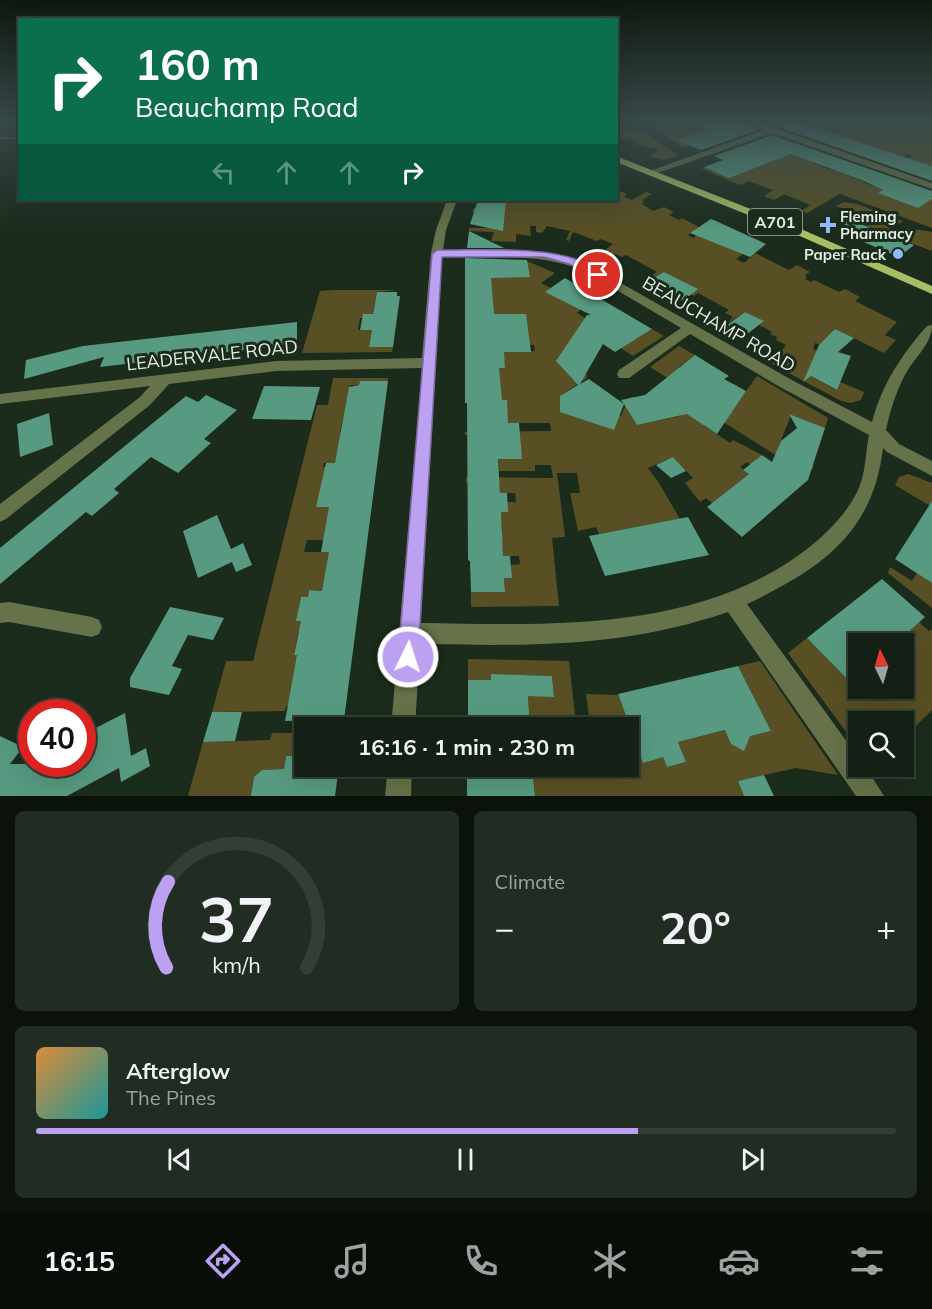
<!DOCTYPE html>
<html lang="en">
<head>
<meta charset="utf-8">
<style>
	:root { --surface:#142015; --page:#212d22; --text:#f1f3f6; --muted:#9da3a0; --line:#333e34; --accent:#bca0f2 }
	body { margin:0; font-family:Mulish,sans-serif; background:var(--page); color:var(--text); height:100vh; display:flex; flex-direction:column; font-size:22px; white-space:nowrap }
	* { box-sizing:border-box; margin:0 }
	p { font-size:20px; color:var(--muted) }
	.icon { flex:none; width:33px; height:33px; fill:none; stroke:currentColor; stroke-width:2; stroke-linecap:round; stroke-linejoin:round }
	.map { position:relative; height:796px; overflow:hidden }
	.side { display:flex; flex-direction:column; gap:15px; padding:15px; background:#0b120c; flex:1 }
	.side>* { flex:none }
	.banner { position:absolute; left:18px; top:18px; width:600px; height:183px; border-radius:0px; box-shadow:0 6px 24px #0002,0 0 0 2px var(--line); background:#0b6e4f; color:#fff; overflow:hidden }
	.needle { width:39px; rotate:355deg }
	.buttons { position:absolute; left:848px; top:633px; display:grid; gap:12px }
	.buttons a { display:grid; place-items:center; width:66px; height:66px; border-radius:0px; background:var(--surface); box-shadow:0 6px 24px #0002,0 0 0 2px var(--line); font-size:30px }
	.speed { position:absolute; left:18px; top:699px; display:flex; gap:12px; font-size:30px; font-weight:700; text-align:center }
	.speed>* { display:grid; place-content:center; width:78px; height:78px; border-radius:50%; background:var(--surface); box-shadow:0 6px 24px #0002,0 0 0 2px var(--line); line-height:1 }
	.speed .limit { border:9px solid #d22; background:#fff; color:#111 }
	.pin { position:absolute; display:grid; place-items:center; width:51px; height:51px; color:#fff; margin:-26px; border:3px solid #fff; border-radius:50%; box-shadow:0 2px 6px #0007 }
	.me { position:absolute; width:66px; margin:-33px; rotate:4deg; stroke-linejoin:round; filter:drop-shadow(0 0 4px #0008) }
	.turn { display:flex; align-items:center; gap:21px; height:126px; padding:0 18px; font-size:27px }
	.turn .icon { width:78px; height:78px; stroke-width:2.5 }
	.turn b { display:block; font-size:42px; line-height:51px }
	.lanes { display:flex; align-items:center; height:57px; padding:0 18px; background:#0003; justify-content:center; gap:30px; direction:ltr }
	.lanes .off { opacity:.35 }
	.big { font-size:45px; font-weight:700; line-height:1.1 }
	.side .tile { flex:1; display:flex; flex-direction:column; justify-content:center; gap:9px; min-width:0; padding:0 21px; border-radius:9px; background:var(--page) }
	.side .dial { align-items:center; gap:0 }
	.dial svg { height:156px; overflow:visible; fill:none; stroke:var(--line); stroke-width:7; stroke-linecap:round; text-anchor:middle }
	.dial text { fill:var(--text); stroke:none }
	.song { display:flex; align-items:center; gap:18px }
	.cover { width:72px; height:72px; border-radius:9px; background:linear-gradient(135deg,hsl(30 70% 55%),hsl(180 70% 35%)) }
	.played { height:6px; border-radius:3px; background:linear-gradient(90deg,var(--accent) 70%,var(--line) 70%) }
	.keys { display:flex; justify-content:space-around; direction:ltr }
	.heat { display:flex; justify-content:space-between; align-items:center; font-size:33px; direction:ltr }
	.side .tiles { flex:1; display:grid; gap:15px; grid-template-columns:1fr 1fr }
	.tile:last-child { grid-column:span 2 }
	.trip { position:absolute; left:294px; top:717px; width:345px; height:60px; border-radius:0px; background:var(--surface); box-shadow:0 6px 24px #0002,0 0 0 2px var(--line); font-weight:700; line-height:60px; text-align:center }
	.tab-bar { display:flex; height:96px; justify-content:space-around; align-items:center; background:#080d08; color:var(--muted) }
	.tab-bar .icon { width:42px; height:42px }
	.tab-bar .selected { color:var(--accent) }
	.tab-bar b { font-size:27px; color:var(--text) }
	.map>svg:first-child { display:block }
	.green { fill:#585024 }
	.building { fill:#579a81 }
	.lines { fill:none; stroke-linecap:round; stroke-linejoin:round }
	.path { stroke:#606e61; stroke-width:2; stroke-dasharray:4 1.5; stroke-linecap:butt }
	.minor { fill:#667249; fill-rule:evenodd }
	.major { fill:#a7be65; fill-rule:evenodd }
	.route { fill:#bca0f2; stroke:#7a689d; stroke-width:1.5 }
	.poi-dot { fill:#90b8fd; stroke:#1b2b1c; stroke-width:2 }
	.labels { text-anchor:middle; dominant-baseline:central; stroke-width:6; stroke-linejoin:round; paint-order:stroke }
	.far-poi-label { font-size:15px; font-weight:bold; fill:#e3eee3; stroke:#1b2b1c; text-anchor:start }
	.shield { fill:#1b2b1c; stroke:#a7b4a7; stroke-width:1.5 }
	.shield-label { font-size:16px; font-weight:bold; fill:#e3eee3 }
	.street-label { font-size:18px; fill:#e3eee3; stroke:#1b2b1c }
</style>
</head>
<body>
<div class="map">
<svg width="932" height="796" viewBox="0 0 932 796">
	<rect width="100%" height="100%" fill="#1b2b1c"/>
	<path class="green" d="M647 120C675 120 700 123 727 124L678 140 690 145 683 148Z
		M790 120H914L932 123V171L931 166 909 159 913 156 908 154 892 162 810 127 812 125Z
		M639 129 679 156 662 160 649 156 658 151 657 149 634 144 638 142 636 139H624L617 134V131Z
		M788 153 807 160 817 156 813 163 834 171 844 166 841 173 862 181 873 176 863 182 883 190 879 193 932 199V228L840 194 807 213 801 211 810 205 784 194 774 200 764 196 773 190 749 181 739 185 701 168 755 160 765 164Z
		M620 191 627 194 624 197 632 200 646 192 652 194 642 200 644 202 642 204 653 211 664 207 674 212 669 215 679 220 682 218 699 227 688 235 693 238 697 235 739 248 754 239 760 241 736 259 744 263 755 253 789 270 797 265 810 272 805 275 807 277 805 279 811 282 814 280 839 292 845 289 860 297 855 301 897 322 885 335 896 340 884 353 835 329 820 345 815 343 813 349 817 351 807 374 836 390 840 382 864 392 861 400 851 403 841 401 772 364 786 345 776 340 777 337 770 334 772 332 759 325 763 321 745 312 726 324 733 317 725 313 729 310 698 293 694 296 687 292V284L664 272 647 282 644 280 657 272 626 255 622 257 615 254 607 258 599 255 613 244 601 239 597 241 573 232 569 241 566 240 570 231 547 226 542 233 536 232V226H530L531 236 516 234V242L491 241 494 232 469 231V228H491L492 213 472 212 474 208 494 210 507 200H616L617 193Z
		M844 202 857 204 903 221 885 233 846 217 852 213 836 206Z
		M908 228 932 232V251L892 236Z
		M527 261 555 273 541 283 551 288 546 292 561 299 580 286 588 291 570 302 581 309 577 313 585 318 601 309 636 339 652 329 664 336 633 356 607 339 568 374 572 379 586 373 587 378 560 396V401L571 410 621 416 629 398 633 397 643 414 630 413 637 425 680 416 682 387 650 367 679 346 695 355 679 367 721 394 734 384 738 386V402L757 376 828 418 825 428 791 415 778 448 813 463V469L791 456 785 461 712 415 703 425 730 443 733 440 762 455 757 459 762 463 756 468 747 462 740 467 749 474 712 503 706 498 700 502 685 483 693 478 673 457 648 468 659 483 680 519 599 534 596 527 578 531 570 493H580L577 473H557L565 537 552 538 559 606 471 607V592H505L504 578H511V565L520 564 519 556H503L502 542 479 535H502L501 512 507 502H516L515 493H500L499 483H466V477L553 478 551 465H535V471H499L497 435H465V432L551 431 550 423H495L507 405V400H494L499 368H505V363L493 362 467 352 535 351 534 345H520L525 314H514V318L492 319 490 265Z
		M334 290H397L377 292 372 316H397V318H360L358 330H372L369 347H393L392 352 302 353 320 291Z
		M333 378H388V381H360L359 385H350L340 433H381V436L336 459 335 463H324L323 467H377L316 507H338L332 540H307L304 552H365L322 591 309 590 308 597H301L299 605 317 632H298L294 654H313L302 705 286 706 285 711 212 712 226 661H253L317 405H328Z
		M908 474 932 483V507L895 485 899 477Z
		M890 567 912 581 917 573 932 583V608L888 573Z
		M919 622 929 631 932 629V710L903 739V722H858V748L788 653 807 638 861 693 866 689 903 688V644L895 643Z
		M468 659 569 661 576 724H590L586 694 618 695 643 762 659 747 667 767 686 762 678 742 742 726 760 734 771 731 738 666 760 661 838 775 796 768 738 781 744 796H535L533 777 471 776V767L628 766V728L530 727 528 696H554L552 676 491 674V680H468Z
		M272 733H298L294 755 286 756 284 769 262 770 254 777 252 791 255 796H188L203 742 270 740Z"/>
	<path class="building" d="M686 120H738L758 130 701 150 677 140 708 130Z
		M759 120H790L932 166V181Z
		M772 135 932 191V199L918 208 878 193 883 190 864 181 791 154 729 178 704 167 723 160 714 156Z
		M478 200H506L503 231 470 224Z
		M846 218 888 235 914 245 899 257 840 232Z
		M711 219 716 221 766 244 750 257 690 233Z
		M469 231 504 248H467Z
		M465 258 527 260 530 277 491 278 494 314H526L531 352H504L505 368H499L502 400H507L508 423H519L522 459H498L500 493H507L508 512H501L503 556H510L512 578H504L505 592H471L470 561 468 560 467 403H465Z
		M664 272 698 289 683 301 647 282Z
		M565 278 652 329 615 352 603 344 580 384 589 379 624 404 621 400 645 395 695 355 729 376 724 379 746 391 717 434 687 414 637 425 624 404 614 430 560 412V396L578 385 556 361 587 315H591L545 292Z
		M377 292H397V296H400L393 347H369L372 330H360L363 314H373Z
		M745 312 764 321 746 335 727 325Z
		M297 322V344L100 367 104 357 24 379 26 360 83 346Z
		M835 329 854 338 838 352 851 356 837 390 811 376 803 382 819 345Z
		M360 381H388L344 720 285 721 297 655H294L301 621H296L301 597H308L309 590 322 591 329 552H321L329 507H316L326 463H335L349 387 359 385Z
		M264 386 320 387 311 420 252 419Z
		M206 395 237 410 204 439 211 443 178 473 151 457 114 489 119 493 92 516 86 512 0 584V548L186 396 198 402Z
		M49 413 53 445 20 457 17 424Z
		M789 414 825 428 808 480 742 537 707 507 749 474 743 470 762 455 772 462 781 441 797 428Z
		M673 457 686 471 671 478 656 465Z
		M932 501V583L895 559Z
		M217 515 231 549 243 543 252 565 236 572 232 562 198 578 183 531Z
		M688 517 709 555 605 576 589 536Z
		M882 579 925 617 895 644H858V690L807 638Z
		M170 607 224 618 213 640 188 635 172 666 182 669 169 695 130 687V678Z
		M738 666 771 731 750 736 744 751 731 744 725 730 678 742 686 762 667 767 663 757 643 763 618 694Z
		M491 674 552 676 554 697 528 696 530 728H468V680H491Z
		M212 712H242L235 741 203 742Z
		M125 713 131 756 146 748 150 766 121 782 119 768 67 796H0V736L23 747 10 764H82V735Z
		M304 755V766H339L335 796H251L254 777 262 770 284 769 286 756Z
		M764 775 774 796H744L738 781Z
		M467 776 533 777 535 796H467Z"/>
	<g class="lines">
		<path class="path" d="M0 138H20"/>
		<path class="minor" d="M740 120H752L932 183V189L772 133 655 174 647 172 764 130Z
			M447 200H457L446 230 443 250C494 250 541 248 589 265L790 379 872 422C882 384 902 354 927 326L932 325C932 345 913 358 904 377 895 394 890 412 886 430L899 444 932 461V476L887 452 883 448C873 534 820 569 747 604L858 757V766H865L884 796H856L728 612C622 648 530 646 420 644L415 728H391L422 368 276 371 169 384 150 405 6 519 0 522V504L140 397 150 386 0 404V394L276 361 422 358 431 253 436 230ZM442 256C490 257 536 253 581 269L681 328 619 370 617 374 619 378H629L690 334 780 387 869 435C865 454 866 475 857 492 844 518 822 538 799 555 691 632 547 625 421 623Z
			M9 602 92 617 99 620 102 627 99 634 92 637 9 622 0 623V603Z
			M388 766H412L411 796H385Z"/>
		<path class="major" d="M616 156 794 226 932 286V294L786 230 616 162Z"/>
	</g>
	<linearGradient id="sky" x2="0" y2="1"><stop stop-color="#0f180f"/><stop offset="0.52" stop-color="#394a4b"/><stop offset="1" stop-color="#394a4b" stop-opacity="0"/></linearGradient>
	<rect width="932" height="232" fill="url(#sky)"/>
	<path class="route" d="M437 250C482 251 570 242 604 275L598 278 595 277 569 264 544 257H442L418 657 415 663 408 666 401 663 398 657 432 254Z"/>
	<g class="poi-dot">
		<path d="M825 216h6v6h6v6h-6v6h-6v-6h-6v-6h6z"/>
		<circle cx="898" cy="254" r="6"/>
	</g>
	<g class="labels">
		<g class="far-poi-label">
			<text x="840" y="216">Fleming<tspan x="840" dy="17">Pharmacy</tspan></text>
			<text x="886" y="254" text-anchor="end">Paper Rack</text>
		</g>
		<rect class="shield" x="748" y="209" width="54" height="26" rx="4.5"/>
		<g class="shield-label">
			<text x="775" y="222">A701</text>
		</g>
		<g class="street-label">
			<text transform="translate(719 324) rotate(30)">BEAUCHAMP ROAD</text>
			<text transform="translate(212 355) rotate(-6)">LEADERVALE ROAD</text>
		</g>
	</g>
</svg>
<div class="buttons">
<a><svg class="needle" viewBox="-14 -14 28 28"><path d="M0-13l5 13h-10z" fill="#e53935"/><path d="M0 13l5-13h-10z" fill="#9da3a0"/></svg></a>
<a><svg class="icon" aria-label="search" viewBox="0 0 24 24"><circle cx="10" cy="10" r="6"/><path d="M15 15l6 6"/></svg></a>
</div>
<div class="speed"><div class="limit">40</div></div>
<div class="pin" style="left:598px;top:275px;background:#d93025"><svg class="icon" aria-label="arrive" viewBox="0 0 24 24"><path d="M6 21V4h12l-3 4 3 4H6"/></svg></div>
<svg class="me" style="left:408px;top:657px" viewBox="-20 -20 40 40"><circle r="17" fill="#bca0f2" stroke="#fff" stroke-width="3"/><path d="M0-11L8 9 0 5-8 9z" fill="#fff"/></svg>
<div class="trip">16:16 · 1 min · 230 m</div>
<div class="banner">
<div class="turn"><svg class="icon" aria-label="right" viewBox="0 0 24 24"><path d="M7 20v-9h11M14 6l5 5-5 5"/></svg><div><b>160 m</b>Beauchamp Road</div></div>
<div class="lanes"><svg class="icon off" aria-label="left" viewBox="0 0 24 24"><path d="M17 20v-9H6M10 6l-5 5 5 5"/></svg><svg class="icon off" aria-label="ahead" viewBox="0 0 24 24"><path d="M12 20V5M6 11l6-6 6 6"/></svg><svg class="icon off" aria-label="ahead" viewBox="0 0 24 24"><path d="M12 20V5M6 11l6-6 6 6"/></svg><svg class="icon" aria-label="right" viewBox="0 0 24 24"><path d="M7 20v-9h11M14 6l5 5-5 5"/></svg></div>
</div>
</div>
<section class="side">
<div class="tiles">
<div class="tile dial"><svg viewBox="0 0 100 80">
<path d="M14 69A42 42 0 1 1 86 69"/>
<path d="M14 69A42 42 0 0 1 15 25" stroke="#bca0f2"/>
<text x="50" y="56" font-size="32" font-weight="700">37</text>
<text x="50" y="72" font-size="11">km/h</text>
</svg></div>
<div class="tile"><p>Climate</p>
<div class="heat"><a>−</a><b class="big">20°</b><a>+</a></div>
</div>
<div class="tile">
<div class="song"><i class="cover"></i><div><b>Afterglow</b><p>The Pines</p></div></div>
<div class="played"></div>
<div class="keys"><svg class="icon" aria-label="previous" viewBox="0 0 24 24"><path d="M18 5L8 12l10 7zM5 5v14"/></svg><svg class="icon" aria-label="pause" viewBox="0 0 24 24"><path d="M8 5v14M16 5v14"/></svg><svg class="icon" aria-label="next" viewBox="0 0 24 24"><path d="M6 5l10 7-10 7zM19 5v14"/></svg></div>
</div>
</div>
</section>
<nav class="tab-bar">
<b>16:15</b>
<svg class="icon selected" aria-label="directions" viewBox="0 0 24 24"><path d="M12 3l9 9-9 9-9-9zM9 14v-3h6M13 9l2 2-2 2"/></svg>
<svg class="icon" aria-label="music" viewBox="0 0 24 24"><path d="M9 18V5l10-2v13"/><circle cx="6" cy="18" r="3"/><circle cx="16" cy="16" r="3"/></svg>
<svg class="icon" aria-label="phone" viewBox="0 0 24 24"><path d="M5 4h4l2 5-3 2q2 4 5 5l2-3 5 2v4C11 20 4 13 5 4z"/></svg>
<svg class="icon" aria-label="climate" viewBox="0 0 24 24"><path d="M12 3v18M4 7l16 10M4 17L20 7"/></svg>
<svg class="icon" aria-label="car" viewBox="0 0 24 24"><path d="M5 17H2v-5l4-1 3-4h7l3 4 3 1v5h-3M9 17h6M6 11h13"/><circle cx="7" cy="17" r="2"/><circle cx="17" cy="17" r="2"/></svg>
<svg class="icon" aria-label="filters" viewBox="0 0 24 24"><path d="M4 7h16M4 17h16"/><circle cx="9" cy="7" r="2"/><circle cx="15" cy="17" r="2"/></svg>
</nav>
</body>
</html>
